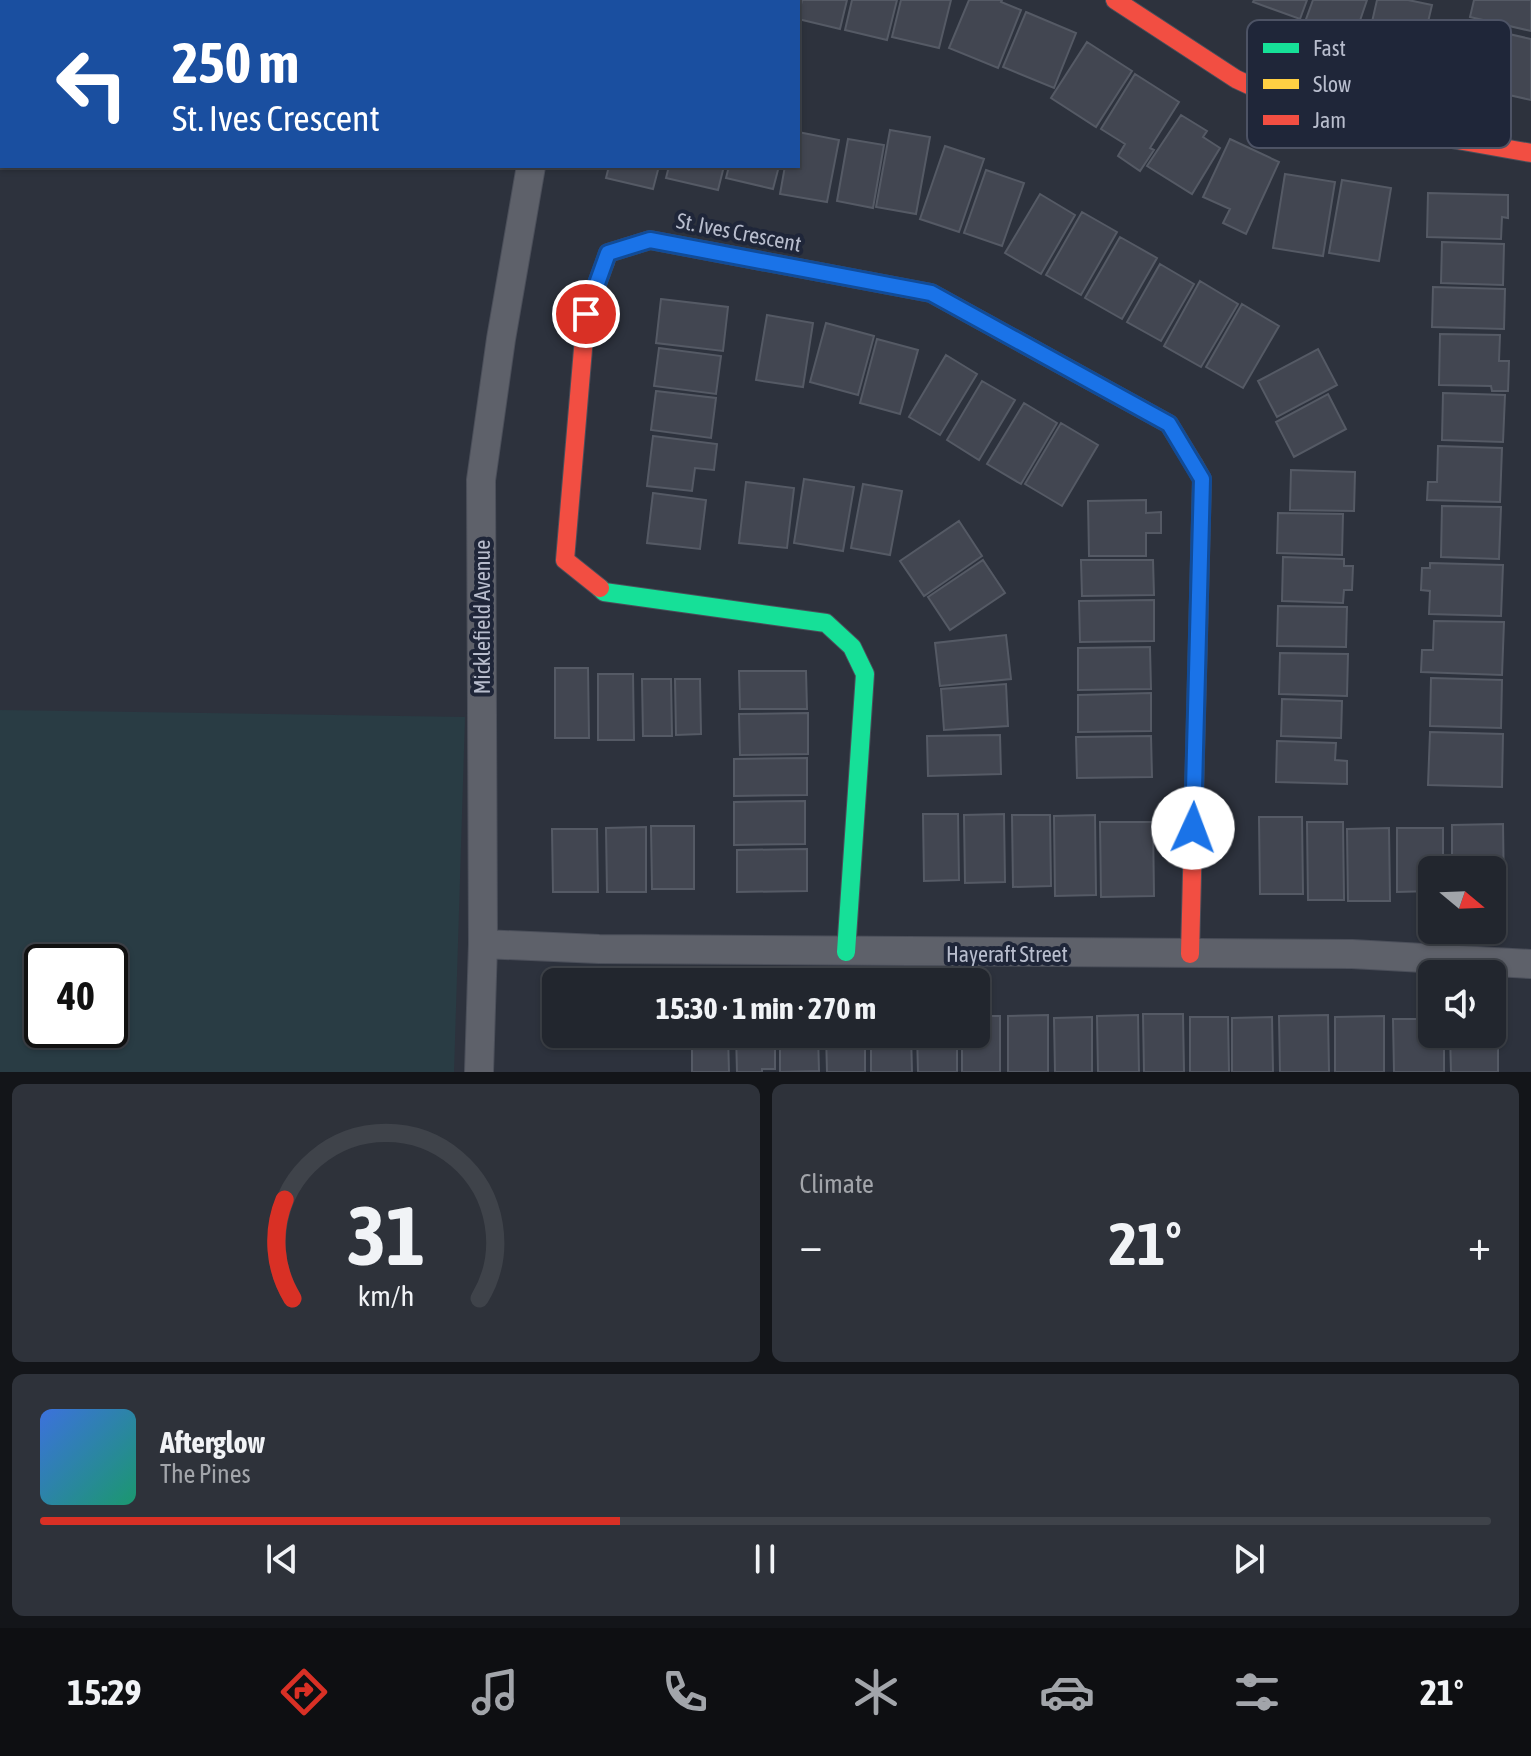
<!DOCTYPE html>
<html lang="en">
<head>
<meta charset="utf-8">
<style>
	:root { --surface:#22262e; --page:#2e323a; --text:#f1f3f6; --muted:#a2a5aa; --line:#3f434a; --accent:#d93025 }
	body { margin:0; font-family:"Asap Condensed",sans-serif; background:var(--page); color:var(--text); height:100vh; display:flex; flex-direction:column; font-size:30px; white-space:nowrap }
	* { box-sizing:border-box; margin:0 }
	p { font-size:26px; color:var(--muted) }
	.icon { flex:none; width:44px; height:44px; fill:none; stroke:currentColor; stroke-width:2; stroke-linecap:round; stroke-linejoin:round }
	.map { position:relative; height:1072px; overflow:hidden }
	.drawer { display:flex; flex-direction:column; gap:12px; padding:12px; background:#131519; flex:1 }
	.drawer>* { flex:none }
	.top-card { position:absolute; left:0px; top:0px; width:800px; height:168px; box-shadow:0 2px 6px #0004,0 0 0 2px var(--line); background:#1a4fa0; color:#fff; overflow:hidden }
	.needle { width:52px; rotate:109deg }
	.buttons { position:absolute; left:1418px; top:856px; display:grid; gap:16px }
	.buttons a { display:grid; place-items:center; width:88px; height:88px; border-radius:12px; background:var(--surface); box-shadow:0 2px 6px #0004,0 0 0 2px var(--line); font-size:40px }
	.speed { position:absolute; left:24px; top:944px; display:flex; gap:16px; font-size:40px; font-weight:700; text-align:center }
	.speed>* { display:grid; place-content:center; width:104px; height:104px; border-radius:50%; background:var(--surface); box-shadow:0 2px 6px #0004,0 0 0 2px var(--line); line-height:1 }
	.speed .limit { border:4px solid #111; border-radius:12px; background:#fff; color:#111 }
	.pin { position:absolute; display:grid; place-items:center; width:68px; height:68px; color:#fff; margin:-34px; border:4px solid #fff; border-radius:50%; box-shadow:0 2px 8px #0007 }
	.me { position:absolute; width:88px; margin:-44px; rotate:2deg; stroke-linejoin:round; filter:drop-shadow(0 0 6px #0008) }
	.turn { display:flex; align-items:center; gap:28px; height:168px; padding:0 40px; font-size:36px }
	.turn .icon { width:104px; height:104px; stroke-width:2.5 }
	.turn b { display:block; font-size:56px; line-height:68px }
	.big { font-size:60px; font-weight:700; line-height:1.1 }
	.drawer .card { flex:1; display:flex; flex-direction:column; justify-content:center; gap:12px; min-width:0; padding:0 28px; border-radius:12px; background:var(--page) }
	.drawer .dial { align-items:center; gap:0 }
	.dial svg { height:208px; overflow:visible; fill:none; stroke:var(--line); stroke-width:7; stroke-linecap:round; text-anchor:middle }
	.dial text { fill:var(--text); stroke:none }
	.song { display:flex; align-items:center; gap:24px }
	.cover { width:96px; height:96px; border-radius:12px; background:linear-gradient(135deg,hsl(220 70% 55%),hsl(160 70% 35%)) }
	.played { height:8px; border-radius:4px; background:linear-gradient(90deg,var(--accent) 40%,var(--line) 40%) }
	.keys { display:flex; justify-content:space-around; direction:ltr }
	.heat { display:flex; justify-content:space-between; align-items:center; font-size:44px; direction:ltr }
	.drawer .tiles { flex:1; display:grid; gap:12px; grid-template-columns:1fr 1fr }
	.card:last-child { grid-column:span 2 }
	.trip { position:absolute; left:542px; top:968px; width:448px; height:80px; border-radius:12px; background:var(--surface); box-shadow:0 2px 6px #0004,0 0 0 2px var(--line); font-weight:700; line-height:80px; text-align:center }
	.tabs { display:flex; height:128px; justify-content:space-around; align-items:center; background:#0e0f12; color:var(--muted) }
	.tabs .icon { width:56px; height:56px }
	.tabs .active { color:var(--accent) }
	.tabs b { font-size:36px; color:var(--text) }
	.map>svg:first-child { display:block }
	.green { fill:#293c44; fill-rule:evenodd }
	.building { fill:#424651; stroke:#555a65; stroke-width:2 }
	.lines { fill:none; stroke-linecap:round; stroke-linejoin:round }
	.street-casing { stroke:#4b4f5a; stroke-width:30 }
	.fast-casing { stroke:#4b4f5a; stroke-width:20 }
	.slow-casing { stroke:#4b4f5a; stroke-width:20 }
	.jam-casing { stroke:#4b4f5a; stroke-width:20 }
	.street { stroke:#5e616a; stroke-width:28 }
	.fast { stroke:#16e098; stroke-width:18 }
	.slow { stroke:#ffcf43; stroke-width:18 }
	.jam { stroke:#f24e42; stroke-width:18 }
	.route-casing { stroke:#114b97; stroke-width:20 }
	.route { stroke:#1a73e8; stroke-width:14 }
	.labels { text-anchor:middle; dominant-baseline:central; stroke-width:8; stroke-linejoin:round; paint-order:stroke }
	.street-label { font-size:22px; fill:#b8bdcd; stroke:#1f2639 }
	.key { fill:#1f2639; stroke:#4d5365; stroke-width:2 }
	.key-label { font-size:22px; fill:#b8bdcd }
</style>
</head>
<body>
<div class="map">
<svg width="1531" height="1072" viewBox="0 0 1531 1072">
	<rect width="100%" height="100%" fill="#2d323d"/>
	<path class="green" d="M0 710 465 717 454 1072H0ZM42 962H110V1030H42Z"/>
	<path class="building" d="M663 0H724L663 2Z
		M802 0H847L840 29 798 19Z
		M852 0H897L887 40 845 30Z
		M901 0H951L939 48 892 37Z
		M969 0H1002L1001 2 1021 10 998 68 949 48Z
		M1254 0H1307L1300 19 1253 2Z
		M1313 0H1367L1350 50 1301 33Z
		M1377 0H1408L1432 5 1417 69 1364 57Z
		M1474 0H1531V31L1470 17Z
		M1026 12 1076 33 1054 88 1003 67Z
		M1465 24 1531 39V100L1500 93 1502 80 1454 69Z
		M1087 42 1132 71 1096 127 1051 98Z
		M1135 74 1179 102 1150 148 1154 150 1140 171 1118 156 1125 144 1101 129Z
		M1181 115 1207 131 1203 137 1220 148 1192 194 1147 166Z
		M890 130 930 137 916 214 876 207Z
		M798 132 839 140 827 202 780 194 785 166H798Z
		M848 139 884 145 873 208 837 201Z
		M1230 139 1279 162 1246 234 1223 223 1230 209 1203 197Z
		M945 146 984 159 959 232 920 219Z
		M609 166H659L653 189 606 178Z
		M669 166H724L718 190 666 178Z
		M729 166H779L773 189 726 178Z
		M986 170 1024 183 1002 246 964 233Z
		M1285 174 1335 182 1323 256 1273 248Z
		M1342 180 1391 188 1379 261 1329 253Z
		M1428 193 1508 195V218L1502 217 1501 239 1427 237Z
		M1040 194 1075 215 1041 274 1005 253Z
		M1082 212 1117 232 1081 295 1046 275Z
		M1120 237 1157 258 1122 319 1085 298Z
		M1442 242 1504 244 1503 285 1441 283Z
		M1160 264 1194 284 1161 341 1127 322Z
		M1200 281 1238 304 1201 367 1164 346Z
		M1433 287 1505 289 1504 329 1432 327Z
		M661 299 728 307 723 351 656 343Z
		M1242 304 1279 326 1243 388 1206 367Z
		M767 315 813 323 803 387 756 380Z
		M826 323 874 336 858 395 810 382Z
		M1440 334 1500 335 1499 361H1509L1508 391H1492L1491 386 1439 385Z
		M877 339 918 350 900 414 860 403Z
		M659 348 721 356 716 394 654 386Z
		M1318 349 1337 385 1277 417 1258 381Z
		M946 355 977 374 940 435 909 417Z
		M982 381 1015 400 979 460 947 440Z
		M656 391 716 398 711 438 651 430Z
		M1443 393 1505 395 1503 442 1442 440Z
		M1328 394 1346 429 1294 457 1276 422Z
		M1024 403 1057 423 1021 484 987 464Z
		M1061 423 1098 445 1062 506 1025 484Z
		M653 436 717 444 714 470 695 468 692 491 647 486Z
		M1438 446 1502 448 1500 502 1427 500 1428 482H1437Z
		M1291 470 1355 472 1354 511 1290 510Z
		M804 479 854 487 843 551 794 543Z
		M746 482 794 488 787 548 739 543Z
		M863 484 902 491 890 555 851 548Z
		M653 493 706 500 700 549 647 543Z
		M1146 500V513L1161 512V533H1146V556H1089L1088 501Z
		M1442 506 1501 507 1499 559 1441 557Z
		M1278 513 1343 514 1342 555 1277 553Z
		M959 521 982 556 924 596 900 561Z
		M1283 557 1344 559V566H1353L1352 590H1344L1343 603 1282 601Z
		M983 560 1005 593 950 630 928 597Z
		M1081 560H1153L1154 595 1082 596Z
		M1430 563 1503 565 1501 616 1429 614 1430 591 1421 590 1422 568H1430Z
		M1154 600V641L1080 642 1079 601Z
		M1278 606 1347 607 1346 647 1277 646Z
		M1434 621 1504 622 1502 675 1421 672 1422 650H1433Z
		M1006 635 1011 679 940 686 935 643Z
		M1150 647 1151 689 1078 690V648Z
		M1280 653 1348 654 1347 696 1279 694Z
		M555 668H588L589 738H555Z
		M739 671H806L807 709H740Z
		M598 674H633L634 740H598Z
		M1431 678 1502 680 1501 728 1430 726Z
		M642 679H671L672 736H643Z
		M675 679H700L701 734 676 735Z
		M1006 684 1008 726 944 730 941 689Z
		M1151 693V731L1078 732V695Z
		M1282 699 1342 701 1341 738 1281 736Z
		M808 713V754L740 755 739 714Z
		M1430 732 1503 734 1502 787 1428 785Z
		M1000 735 1001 774 928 776 927 736Z
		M1151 736 1152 777 1077 778 1076 737Z
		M1277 741 1336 743 1335 760 1347 761V784L1276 782Z
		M807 758V795L734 796V759Z
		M805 801V844L734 845V802Z
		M923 814H958L959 880 924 881Z
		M1004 814 1005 882 965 883 964 815Z
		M1012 815H1050L1051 886 1013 887Z
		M1095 815 1096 895 1055 896 1054 816Z
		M1259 817H1302L1303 894H1260Z
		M1100 822H1153L1154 896 1101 897Z
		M1307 822H1343L1344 900H1308Z
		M1503 824 1504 893 1492 894V870H1452V825Z
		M651 826H694V889H652Z
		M646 827V892H607L606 828Z
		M1389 828 1390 901H1348L1347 829Z
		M1397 828H1443V870H1432V891L1397 892Z
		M552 829H597L598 892H553Z
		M807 849V891L737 892V850Z
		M1492 1011H1498V1072H1451L1450 1034H1492Z
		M1143 1014H1183L1184 1072H1144Z
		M1048 1015V1072H1008V1016Z
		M1138 1015 1139 1072H1098L1097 1016Z
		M1328 1015 1329 1072H1280L1279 1016Z
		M976 1016H1000V1072H962V1034H976Z
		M1384 1016V1072H1335V1017Z
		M1092 1017V1072H1055L1054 1018Z
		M1190 1017H1228L1229 1072H1190Z
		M1272 1017 1273 1072H1232V1018Z
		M1393 1019H1432V1034H1444V1072H1394Z
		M692 1034H728L729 1072H692Z
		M736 1034H775V1069H762V1072H737Z
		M780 1034H818L819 1071 780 1072Z
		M826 1034H865V1072H827Z
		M871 1034H911L912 1072H871Z
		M917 1034H957V1072H918Z"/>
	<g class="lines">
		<g class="street-casing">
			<path id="street" d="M559 2V0
				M483 944 599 949 1352 954 1531 964
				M479 1072 483 944 481 480 501 339 531 166"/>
		</g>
		<g class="fast-casing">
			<path id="fast" d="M600 588 604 592 826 623 852 647 865 674 846 952"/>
		</g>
		<g class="slow-casing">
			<path id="slow" d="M605 262 608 253 650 240 931 293 1169 424 1194 465"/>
		</g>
		<g class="jam-casing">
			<path id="jam" d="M1115 0 1236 79 1296 107 1384 127 1531 153
				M600 588 565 560 586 314 605 262
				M1190 954 1202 479 1194 465"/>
		</g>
		<use href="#street" class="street"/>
		<use href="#fast" class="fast"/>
		<use href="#slow" class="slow"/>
		<use href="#jam" class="jam"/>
	</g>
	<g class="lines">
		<g class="route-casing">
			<path id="route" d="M586 314 608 253 650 240 931 293 1169 424 1202 479 1193 828"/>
		</g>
		<use href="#route" class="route"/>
	</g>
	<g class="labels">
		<g class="street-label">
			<text transform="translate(739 232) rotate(11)">St. Ives Crescent</text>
			<text transform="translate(482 617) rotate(-90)">Micklefield Avenue</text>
			<text x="1007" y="954">Hayeraft Street</text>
		</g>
	</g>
	<rect x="1247" y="20" width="264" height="128" rx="12" class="key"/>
	<rect x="1263" y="43" width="36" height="10" fill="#16e098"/>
	<rect x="1263" y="79" width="36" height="10" fill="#ffcf43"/>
	<rect x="1263" y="115" width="36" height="10" fill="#f24e42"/>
	<g class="key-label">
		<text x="1313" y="56">Fast</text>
		<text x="1313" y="92">Slow</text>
		<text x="1313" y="128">Jam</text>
	</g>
</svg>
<div class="buttons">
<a><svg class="needle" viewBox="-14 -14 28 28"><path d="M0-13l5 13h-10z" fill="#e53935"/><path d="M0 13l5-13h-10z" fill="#a2a5aa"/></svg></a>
<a><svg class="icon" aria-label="sound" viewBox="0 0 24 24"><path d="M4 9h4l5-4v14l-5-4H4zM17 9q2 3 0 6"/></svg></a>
</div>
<div class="speed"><div class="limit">40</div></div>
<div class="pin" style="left:586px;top:314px;background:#d93025"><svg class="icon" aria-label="arrive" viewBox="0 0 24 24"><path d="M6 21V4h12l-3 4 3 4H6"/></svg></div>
<svg class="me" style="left:1193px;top:828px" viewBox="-20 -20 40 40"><circle r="19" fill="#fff"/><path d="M0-13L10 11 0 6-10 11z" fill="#1a73e8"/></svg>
<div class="trip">15:30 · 1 min · 270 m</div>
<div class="top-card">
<div class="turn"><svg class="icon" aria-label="left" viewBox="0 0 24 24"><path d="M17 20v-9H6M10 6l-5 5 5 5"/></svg><div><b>250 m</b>St. Ives Crescent</div></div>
</div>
</div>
<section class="drawer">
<div class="tiles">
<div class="card dial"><svg viewBox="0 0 100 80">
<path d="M14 69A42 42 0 1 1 86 69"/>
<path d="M14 69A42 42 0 0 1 11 31" stroke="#d93025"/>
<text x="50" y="56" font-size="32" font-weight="700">31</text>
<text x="50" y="72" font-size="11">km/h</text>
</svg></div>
<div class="card"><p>Climate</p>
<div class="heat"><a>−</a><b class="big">21°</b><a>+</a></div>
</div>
<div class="card">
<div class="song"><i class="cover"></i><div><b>Afterglow</b><p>The Pines</p></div></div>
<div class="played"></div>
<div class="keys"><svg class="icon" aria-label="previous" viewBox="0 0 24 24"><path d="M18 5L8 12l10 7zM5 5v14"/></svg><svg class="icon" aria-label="pause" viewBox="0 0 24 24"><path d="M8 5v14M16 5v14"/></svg><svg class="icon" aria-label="next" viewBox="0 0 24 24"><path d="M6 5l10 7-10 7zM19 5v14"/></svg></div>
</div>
</div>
</section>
<nav class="tabs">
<b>15:29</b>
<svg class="icon active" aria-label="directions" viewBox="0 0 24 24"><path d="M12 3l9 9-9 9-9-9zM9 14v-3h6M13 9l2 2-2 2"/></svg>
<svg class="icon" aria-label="music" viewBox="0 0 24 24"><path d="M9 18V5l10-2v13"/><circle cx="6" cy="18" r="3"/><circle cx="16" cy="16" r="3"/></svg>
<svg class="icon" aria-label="phone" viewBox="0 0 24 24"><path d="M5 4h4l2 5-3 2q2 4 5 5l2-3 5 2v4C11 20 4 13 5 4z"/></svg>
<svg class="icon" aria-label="climate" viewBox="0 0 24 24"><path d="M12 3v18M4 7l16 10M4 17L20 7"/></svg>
<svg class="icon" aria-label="car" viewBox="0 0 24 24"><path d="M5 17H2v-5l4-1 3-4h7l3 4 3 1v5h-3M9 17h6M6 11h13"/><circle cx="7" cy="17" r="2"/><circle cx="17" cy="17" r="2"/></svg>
<svg class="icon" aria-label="filters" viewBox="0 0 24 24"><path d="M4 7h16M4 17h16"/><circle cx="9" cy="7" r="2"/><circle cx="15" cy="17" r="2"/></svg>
<b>21°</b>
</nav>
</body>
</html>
